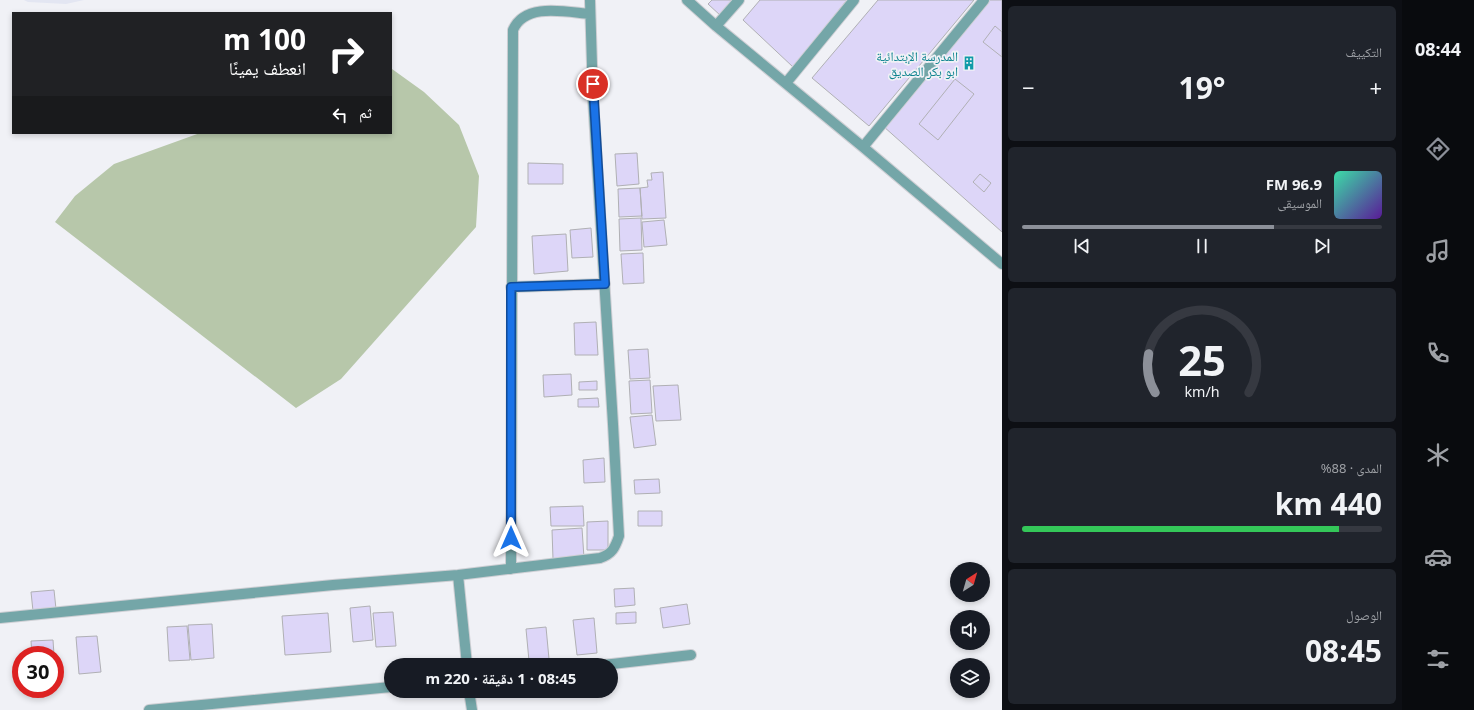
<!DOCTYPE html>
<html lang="ar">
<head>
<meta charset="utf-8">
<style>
	:root { --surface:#171b24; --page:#20242c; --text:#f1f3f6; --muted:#9ea1a6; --line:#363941; --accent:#8c9099 }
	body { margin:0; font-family:"Noto Sans","Noto Naskh Arabic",sans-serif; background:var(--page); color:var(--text); direction:rtl; height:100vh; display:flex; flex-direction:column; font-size:15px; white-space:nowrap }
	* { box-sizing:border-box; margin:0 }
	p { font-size:13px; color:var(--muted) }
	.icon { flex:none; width:22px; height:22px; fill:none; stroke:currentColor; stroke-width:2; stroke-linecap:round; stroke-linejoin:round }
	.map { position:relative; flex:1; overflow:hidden; direction:ltr }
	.panel { display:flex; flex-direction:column; gap:6px; padding:6px; background:#0d0f14; width:400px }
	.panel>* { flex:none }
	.guide { position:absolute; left:12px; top:12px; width:380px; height:122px; border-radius:0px; box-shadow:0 2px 6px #0003; direction:rtl; background:#202124; color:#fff; overflow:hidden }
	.needle { width:26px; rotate:37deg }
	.fabs { position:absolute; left:950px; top:562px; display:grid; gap:8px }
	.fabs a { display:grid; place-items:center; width:40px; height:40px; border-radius:50%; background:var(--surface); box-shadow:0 2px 6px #0003; font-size:20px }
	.speed { position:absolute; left:12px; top:646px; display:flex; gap:8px; font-size:20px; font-weight:700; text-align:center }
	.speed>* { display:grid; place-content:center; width:52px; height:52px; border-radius:50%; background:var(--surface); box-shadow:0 2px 6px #0003; line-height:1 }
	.speed .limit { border:6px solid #d22; background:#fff; color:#111 }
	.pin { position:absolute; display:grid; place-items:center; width:34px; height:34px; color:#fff; margin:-17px; border:2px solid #fff; border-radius:50%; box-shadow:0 1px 4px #0007 }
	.me { position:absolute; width:44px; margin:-22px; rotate:0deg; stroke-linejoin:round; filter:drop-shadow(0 0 3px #0008) }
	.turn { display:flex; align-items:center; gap:14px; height:84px; padding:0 20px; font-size:18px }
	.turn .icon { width:52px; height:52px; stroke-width:2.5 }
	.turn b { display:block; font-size:28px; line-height:34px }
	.then { display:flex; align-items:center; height:38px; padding:0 20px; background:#0003; gap:8px; font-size:15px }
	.big { font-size:30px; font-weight:700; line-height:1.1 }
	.panel .widget { flex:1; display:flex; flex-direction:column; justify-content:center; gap:6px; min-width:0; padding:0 14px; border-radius:6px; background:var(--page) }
	.panel .dial { align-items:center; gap:0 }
	.dial svg { height:104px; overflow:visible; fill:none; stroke:var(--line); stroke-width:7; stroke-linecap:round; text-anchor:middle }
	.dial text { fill:var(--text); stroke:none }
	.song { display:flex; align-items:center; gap:12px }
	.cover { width:48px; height:48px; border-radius:6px; background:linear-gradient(135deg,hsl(160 70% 55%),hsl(270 70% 35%)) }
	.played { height:4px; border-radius:2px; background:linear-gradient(90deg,var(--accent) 70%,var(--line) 70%) }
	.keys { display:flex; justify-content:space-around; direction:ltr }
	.heat { display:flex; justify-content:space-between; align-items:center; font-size:22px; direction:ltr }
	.charge { height:6px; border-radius:3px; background:linear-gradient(90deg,#34c759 88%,var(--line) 0) }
	.trip { position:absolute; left:384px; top:658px; width:234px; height:40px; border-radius:20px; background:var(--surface); box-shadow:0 2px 6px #0003; font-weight:700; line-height:40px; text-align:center; direction:rtl }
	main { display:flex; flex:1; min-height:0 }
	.menu { display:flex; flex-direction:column; width:72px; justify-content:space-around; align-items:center; background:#090b0e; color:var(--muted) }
	.menu .icon { width:28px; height:28px }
	.menu .active { color:var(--accent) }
	.menu b { font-size:18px; color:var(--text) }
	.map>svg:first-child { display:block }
	.built { fill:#e3e6f2 }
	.green { fill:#b7c7aa }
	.building { fill:#ddd6f8; stroke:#b0b0b4 }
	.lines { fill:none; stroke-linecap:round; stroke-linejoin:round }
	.minor-casing { stroke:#cecfd4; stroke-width:12 }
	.minor { stroke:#74a6a8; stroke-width:10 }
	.route-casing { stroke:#114b97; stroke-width:10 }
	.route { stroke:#1a73e8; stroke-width:7 }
	.labels { text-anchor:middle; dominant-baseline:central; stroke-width:3.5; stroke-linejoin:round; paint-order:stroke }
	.culture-label { font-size:13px; fill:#0d838f; stroke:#f0f1f6; text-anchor:end }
</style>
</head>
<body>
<main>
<nav class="menu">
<b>08:44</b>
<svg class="icon active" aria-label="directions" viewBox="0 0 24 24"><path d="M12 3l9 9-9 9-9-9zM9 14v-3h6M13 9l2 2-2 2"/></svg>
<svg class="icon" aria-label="music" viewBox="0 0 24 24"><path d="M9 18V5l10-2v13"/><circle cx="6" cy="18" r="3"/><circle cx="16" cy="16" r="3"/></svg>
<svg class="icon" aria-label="phone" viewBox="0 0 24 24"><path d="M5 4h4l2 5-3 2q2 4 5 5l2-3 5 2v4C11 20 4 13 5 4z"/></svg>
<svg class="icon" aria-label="climate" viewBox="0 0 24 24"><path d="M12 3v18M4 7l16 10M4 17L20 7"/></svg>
<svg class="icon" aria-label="car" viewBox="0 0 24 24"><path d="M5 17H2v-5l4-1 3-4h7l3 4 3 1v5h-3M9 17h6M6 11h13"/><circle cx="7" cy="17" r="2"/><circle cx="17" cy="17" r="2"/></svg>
<svg class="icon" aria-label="filters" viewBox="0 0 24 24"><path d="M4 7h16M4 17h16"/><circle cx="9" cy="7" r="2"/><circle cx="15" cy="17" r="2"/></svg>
</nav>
<section class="panel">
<div class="widget"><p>التكييف</p>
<div class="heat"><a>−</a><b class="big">19°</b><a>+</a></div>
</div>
<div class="widget">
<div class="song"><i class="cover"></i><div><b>96.9 FM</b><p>الموسيقى</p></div></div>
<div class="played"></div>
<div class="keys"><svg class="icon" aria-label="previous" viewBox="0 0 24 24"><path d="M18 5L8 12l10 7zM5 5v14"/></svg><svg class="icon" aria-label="pause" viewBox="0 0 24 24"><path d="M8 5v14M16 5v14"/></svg><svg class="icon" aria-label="next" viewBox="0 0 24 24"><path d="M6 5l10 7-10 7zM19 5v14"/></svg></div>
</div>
<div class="widget dial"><svg viewBox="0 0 100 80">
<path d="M14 69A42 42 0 1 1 86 69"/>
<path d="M14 69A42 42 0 0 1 9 39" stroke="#8c9099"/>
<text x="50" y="56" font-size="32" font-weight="700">25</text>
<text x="50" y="72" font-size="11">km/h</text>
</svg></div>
<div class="widget"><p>المدى · 88%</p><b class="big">440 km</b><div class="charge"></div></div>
<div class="widget"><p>الوصول</p><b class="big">08:45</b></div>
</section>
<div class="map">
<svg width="1002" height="710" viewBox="0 0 1002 710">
	<rect width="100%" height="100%" fill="#f0f1f6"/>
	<path class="built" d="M24 0H84L66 4 28 2Z"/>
	<path class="green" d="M392 69 424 92 459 125 479 176 476 227 341 379 296 408 55 222 75 196 114 164 200 133H391Z"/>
	<path class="building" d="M712 0H737L721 16 708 4Z
		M760 0H847L793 67 743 20Z
		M878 0H974L869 126 812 78Z
		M989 0H1002V232L883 126Z
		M995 26 1002 32V57L983 42Z
		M955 79 974 94 938 140 919 124Z
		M637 153 639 184 617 186 615 154Z
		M528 163 563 164V184H528Z
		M663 172 666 218 642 219 640 188 648 187 647 180H652L651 173Z
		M980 174 991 183 984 192 973 182Z
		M640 188 642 216 619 217 618 189Z
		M641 218 642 250 620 251 619 219Z
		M664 220 667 245 644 247 642 222Z
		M591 228 593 257 572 258 570 230Z
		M566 234 568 271 534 274 532 236Z
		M643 253 644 283 623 284 621 254Z
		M596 322 598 355H575L574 323Z
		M648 349 650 378 630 379 628 350Z
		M571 374 572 395 544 397 543 375Z
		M650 380 652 413 631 414 629 381Z
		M597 381V390H579V382Z
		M678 385 681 420 656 421 653 386Z
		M598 398 599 407H578V399Z
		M652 415 656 445 634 448 630 417Z
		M604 458 605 482 584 483 583 460Z
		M659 479 660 493 635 494 634 480Z
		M583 506 584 526H551L550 507Z
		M638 511H662V526H638Z
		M608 521V550H587V522Z
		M582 528 584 558 553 559 552 530Z
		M634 588 635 605 615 607 614 589Z
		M54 590 56 609 33 611 31 592Z
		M687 604 690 624 663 628 660 608Z
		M370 606 373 640 353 642 350 608Z
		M393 612 396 646 376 647 373 613Z
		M636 612V623L616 624V613Z
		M328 613 331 652 285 655 282 616Z
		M594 618 597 653 577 655 573 620Z
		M212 624 214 658 191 660 188 625Z
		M187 626 190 660 169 661 167 627Z
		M546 627 549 659 529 661 526 629Z
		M97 636 101 672 79 674 76 637Z
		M53 640 54 655H32L31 641Z"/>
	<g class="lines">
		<g class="minor-casing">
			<path id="minor" d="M687 0 716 26 863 147 1002 264
				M716 26 739 0
				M786 83 854 0
				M863 147 984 0
				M511 287 605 284
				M511 569 513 30C525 2 566 12 590 14
				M458 575 467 665
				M0 618 333 585 458 575 600 558C612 554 615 548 619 536L613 424 593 98 590 0
				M603 665 691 655
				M469 691 472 710
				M149 710 391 687"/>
		</g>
		<use href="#minor" class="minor"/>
	</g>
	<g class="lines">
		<g class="route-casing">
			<path id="route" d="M511 538V287L605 284 593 84"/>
		</g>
		<use href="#route" class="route"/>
	</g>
	<defs>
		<g id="building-bare" transform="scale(1.08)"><path d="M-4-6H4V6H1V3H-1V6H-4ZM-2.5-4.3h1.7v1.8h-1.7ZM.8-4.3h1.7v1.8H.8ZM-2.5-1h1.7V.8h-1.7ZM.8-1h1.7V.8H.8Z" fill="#0f9aa8" stroke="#f0f1f6" stroke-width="2.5" paint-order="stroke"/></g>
	</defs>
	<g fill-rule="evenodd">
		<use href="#building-bare" x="969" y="63"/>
	</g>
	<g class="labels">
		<g class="culture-label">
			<text x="958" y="56">المدرسة الإبتدائية<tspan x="958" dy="15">ابو بكر الصديق</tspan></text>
		</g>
	</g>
</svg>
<div class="fabs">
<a><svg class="needle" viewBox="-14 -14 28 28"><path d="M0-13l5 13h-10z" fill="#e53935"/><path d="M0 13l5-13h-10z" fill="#9ea1a6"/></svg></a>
<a><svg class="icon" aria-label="sound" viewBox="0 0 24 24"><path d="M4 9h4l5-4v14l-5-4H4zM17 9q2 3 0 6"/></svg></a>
<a><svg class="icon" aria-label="layers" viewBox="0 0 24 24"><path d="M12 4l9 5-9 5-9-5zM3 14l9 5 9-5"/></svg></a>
</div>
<div class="speed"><div class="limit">30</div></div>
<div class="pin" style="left:593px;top:84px;background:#d93025"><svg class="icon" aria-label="arrive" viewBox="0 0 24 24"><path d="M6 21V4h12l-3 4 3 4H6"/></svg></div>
<svg class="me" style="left:511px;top:538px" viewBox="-20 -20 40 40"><path d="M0-17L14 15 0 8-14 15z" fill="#1a73e8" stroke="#fff" stroke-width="4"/></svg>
<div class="trip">08:45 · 1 دقيقة · 220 m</div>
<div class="guide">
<div class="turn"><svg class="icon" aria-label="right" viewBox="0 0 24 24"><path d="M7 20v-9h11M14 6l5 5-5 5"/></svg><div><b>100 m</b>انعطف يمينًا</div></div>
<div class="then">ثم<svg class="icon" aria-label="left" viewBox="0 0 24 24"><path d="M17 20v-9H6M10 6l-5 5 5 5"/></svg></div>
</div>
</div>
</main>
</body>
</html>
